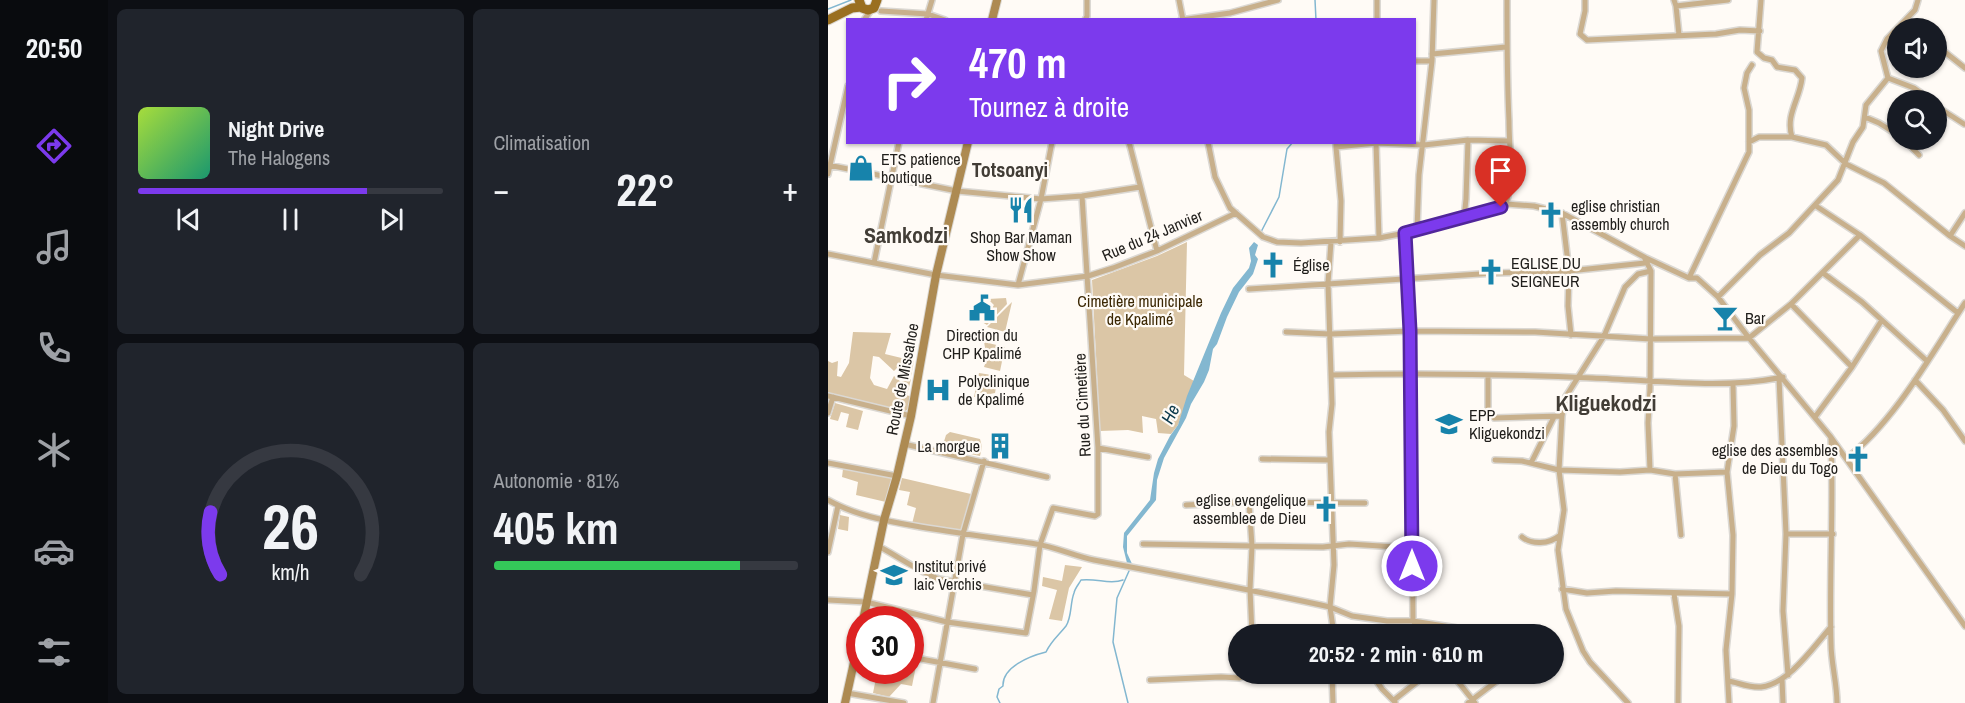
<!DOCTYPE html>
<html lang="fr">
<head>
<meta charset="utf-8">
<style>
	:root { --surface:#171b24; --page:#20242c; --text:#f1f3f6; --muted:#9ea1a6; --line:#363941; --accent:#7c3aed }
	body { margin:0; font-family:"Archivo Narrow",sans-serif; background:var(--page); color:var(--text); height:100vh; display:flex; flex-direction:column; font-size:22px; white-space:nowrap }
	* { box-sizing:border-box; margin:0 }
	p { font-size:20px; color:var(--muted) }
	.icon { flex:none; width:33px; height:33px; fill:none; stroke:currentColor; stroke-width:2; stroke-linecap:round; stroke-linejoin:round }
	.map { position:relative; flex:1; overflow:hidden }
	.side { display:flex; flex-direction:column; gap:9px; padding:9px; background:#0d0f14; width:720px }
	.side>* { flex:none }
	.top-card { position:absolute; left:18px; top:18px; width:570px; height:126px; border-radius:0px; box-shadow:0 2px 4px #0004; background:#7c3aed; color:#fff; overflow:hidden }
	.tools { position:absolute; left:1059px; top:18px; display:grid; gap:12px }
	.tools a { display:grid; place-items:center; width:60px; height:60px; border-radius:50%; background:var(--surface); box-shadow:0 2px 4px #0004; font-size:30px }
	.speed { position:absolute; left:18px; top:606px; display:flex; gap:12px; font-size:30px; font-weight:700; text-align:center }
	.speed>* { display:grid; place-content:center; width:78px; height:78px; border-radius:50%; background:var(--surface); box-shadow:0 2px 4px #0004; line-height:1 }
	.speed .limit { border:9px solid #d22; background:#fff; color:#111 }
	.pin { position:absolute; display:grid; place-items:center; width:51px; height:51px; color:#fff; margin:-62px -26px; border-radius:50% 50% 50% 0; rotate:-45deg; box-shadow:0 0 6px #0007 }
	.pin .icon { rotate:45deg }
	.me { position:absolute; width:66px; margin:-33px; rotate:0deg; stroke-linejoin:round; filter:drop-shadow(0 0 4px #0008) }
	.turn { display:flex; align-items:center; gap:21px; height:126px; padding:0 24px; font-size:27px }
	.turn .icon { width:78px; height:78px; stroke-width:2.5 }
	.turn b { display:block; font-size:42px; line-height:51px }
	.big { font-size:45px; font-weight:800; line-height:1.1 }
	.side .widget { flex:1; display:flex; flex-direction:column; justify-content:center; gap:9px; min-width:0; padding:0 21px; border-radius:9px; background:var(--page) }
	.side .dial { align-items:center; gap:0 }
	.dial svg { height:156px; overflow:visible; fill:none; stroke:var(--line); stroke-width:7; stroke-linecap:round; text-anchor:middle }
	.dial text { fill:var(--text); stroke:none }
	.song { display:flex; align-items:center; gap:18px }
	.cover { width:72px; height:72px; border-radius:9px; background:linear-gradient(135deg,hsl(80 70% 55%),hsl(160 70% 35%)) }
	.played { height:6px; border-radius:3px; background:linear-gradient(90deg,var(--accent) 75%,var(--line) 75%) }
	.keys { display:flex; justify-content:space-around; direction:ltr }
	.heat { display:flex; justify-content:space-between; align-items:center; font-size:33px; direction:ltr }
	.charge { height:9px; border-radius:4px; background:linear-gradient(90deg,#34c759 81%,var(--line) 0) }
	.side .tiles { flex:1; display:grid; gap:9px; grid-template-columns:repeat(2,1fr) }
	.trip { position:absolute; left:400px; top:624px; width:336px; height:60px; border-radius:30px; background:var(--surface); box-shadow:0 2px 4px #0004; font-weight:800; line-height:60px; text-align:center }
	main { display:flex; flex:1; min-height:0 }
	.tab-bar { display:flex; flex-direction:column; width:108px; justify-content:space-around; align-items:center; background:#090b0e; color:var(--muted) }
	.tab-bar .icon { width:42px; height:42px }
	.tab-bar .current { color:var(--accent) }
	.tab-bar b { font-size:27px; color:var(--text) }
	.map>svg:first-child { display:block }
	.green { fill:#dbc6a6 }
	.water { fill:#83b7d0 }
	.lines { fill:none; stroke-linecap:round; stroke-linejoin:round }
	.stream { stroke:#83b7d0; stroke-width:1.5 }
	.street-casing { stroke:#dbd8d3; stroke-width:8 }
	.secondary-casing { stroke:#dbd8d3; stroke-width:10 }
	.primary-casing { stroke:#dbd8d3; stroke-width:11 }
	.street { stroke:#c8b08c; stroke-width:5 }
	.secondary { stroke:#ad8a52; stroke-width:8 }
	.primary { stroke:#9a6f20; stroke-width:9 }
	.route-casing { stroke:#51269a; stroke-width:15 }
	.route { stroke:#7c3aed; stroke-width:10 }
	.labels { text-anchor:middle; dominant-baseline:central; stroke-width:4.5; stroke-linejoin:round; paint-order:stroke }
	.poi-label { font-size:16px; fill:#201e1b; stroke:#fffbf6; text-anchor:start }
	.street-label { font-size:16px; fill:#201e1b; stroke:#fffbf6 }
	.park-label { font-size:16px; fill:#3b2703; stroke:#fffbf6 }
	.water-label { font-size:18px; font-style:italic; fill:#0c3a4c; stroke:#fffbf6 }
	.quarter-label { font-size:20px; font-weight:bold; fill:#423d36; stroke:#fffbf6 }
	.district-label { font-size:22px; font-weight:bold; fill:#423d36; stroke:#fffbf6 }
</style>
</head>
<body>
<main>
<nav class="tab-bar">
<b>20:50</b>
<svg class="icon current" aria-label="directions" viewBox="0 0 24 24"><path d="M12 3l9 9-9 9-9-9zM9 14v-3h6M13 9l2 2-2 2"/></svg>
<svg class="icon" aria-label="music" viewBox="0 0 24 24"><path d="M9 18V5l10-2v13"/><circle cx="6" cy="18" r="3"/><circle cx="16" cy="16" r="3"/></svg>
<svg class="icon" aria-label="phone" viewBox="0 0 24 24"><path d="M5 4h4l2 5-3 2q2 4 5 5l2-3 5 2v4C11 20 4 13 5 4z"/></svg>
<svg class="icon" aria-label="climate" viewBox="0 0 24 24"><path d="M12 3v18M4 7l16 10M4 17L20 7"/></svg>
<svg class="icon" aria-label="car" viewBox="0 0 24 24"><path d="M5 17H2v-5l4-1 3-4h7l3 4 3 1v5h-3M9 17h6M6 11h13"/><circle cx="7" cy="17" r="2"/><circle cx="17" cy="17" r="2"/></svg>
<svg class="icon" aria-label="filters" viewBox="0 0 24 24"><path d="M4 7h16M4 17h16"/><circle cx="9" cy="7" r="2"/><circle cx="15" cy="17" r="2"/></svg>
</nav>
<section class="side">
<div class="tiles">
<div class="widget">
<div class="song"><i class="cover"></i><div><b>Night Drive</b><p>The Halogens</p></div></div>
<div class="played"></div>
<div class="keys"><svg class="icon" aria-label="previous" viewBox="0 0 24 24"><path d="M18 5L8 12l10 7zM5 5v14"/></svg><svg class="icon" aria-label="pause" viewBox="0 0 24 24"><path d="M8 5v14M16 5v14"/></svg><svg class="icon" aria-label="next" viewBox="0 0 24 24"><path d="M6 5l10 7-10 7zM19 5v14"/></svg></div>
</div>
<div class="widget"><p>Climatisation</p>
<div class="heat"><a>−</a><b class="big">22°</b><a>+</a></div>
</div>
<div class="widget dial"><svg viewBox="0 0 100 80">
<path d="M14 69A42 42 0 1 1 86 69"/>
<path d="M14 69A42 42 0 0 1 9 37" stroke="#7c3aed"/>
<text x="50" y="56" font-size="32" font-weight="700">26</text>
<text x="50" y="72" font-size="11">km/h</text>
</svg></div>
<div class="widget"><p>Autonomie · 81%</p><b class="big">405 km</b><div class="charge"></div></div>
</div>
</section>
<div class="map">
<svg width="1137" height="703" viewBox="0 0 1137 703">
	<rect width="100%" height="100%" fill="#fffbf6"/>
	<path class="green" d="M359 242 356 375 366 381 350 425 343 434 330 433 328 419 314 416 315 433 300 430 272 431 264 280 329 256Z
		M178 298 179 304 159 325 154 322 166 305 160 299Z
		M184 302 177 332 159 327Z
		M25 332 63 333 57 354 86 361 83 376 78 367H70L66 371 51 357 45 356 42 378 46 385 59 389 66 376 73 382 83 379 79 395 83 397 80 409 75 413 0 393V361L4 363 10 361 9 376 13 377 21 363Z
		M156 342 177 347 172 371 156 367 159 358Z
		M151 373 170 376 167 393 146 397Z
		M7 403 35 411 30 430 18 427 21 414 13 412 10 421 2 419Z
		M122 432 152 439 154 447 152 456 114 448 118 435Z
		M15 469 62 476 64 478 58 502 28 495 30 482 14 477Z
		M74 478 143 494 134 537 83 528 88 508 79 505 82 492 71 490Z
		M12 515 21 517 20 531 10 529Z
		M237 565 254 567 241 588 234 621 221 619 229 590 214 586 215 577 234 581Z
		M83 665 88 666 84 686 73 684 61 697 45 693 48 678 50 679 52 671 82 670Z"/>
	<path class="water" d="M426 242 430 245 427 255 430 259 425 274 411 292 399 317 389 344 385 349 381 370 376 382 363 404 358 418 336 458 329 480 328 500 299 536V553L305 566 304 571H301L295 547 296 533 322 500 326 473 330 459 342 436 350 425 359 396 393 313 405 288 421 268 423 261 421 248Z"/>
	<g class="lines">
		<path class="stream" d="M487 0 488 20
			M0 9 23 0
			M433 232 451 197 459 149 465 142
			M172 703 169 697 171 689 175 686C174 667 202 656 218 652 223 641 231 635 238 626 244 617 242 603 246 593 247 588 251 584 253 580 269 578 282 585 295 580
			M300 703 285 642 289 598 301 571"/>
		<g class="street-casing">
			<path id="street" d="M351 0 355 20
				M549 0V20
				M757 0V11L752 34 759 40 888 34 912 30 932 31
				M846 0 848 6 900 0
				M933 0 929 52 936 58 944 60 949 67 967 70 974 78C972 99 957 115 964 137
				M848 6 851 35
				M53 11 100 14 117 20
				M36 20 43 10
				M98 20 104 0
				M257 20 259 16V0
				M353 20 402 13 450 0
				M1076 23 1084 28
				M1108 45 1137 68
				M604 54 678 47
				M586 61H604
				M1060 78 1086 88 1103 100
				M1108 106 1136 124
				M1037 117 1051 123 1070 135
				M1076 140 1091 155
				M301 142 329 251
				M380 142 387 177 402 208 435 237 449 242 473 243 551 238 577 233 636 218 678 204 706 206 734 213 818 258 861 278H869L890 297 921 338 1002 436 1137 626
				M508 142V147L548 143 596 145 640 140 681 141
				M548 142 551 238
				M921 142 931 137H964L998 145 1018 164 1056 183 1122 236 1137 246
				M508 147 513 201 512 242
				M0 165 129 191 213 199 254 196 312 187
				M0 174 20 86
				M678 204C686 176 681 149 681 121 679 80 679 40 679 0
				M988 206 1032 235 1130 313
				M734 213 741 271 740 306 743 335
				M636 218 638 199 640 140
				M589 230 591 175 604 61 606 0
				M577 233 583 331 585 621 595 634
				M1122 236 1137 213
				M503 242 500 283 504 404 501 432 506 565 502 607 524 616 559 621H585L667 634
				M0 254 108 275 190 285 260 276 285 268 329 251 408 213
				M817 259 823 271 822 388 820 423 822 470
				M46 263 71 142
				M995 273 1034 302 1099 361
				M861 278 921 152V110L916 88 919 73 924 65
				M190 285 213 199 224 142
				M421 289 667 273 741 271 817 263
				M890 297 932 255 961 233 1010 180 1025 142 1035 127 1038 105 1060 78 1053 51 1059 39 1087 10 1090 0
				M963 304 1024 367
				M458 332 502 334 583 331 707 332 823 339 921 338 963 304 1032 235
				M503 375C590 373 677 374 764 378 827 380 893 390 955 377
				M660 376V412L666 418 734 416
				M951 378 958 534 955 611 960 675
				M1087 380 1115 410 1137 441
				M0 396 83 416
				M0 413 5 397
				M987 417 1024 367 1054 320
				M1003 438C1006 507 1001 575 1003 643 1003 663 1009 683 1009 703
				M76 444 219 477
				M270 448 320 457
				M1019 458C1067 421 1104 353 1137 303
				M434 459 501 460
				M667 460 694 461 731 470 792 472 822 470 847 474 899 472
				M0 463 69 476
				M703 463 726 417
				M847 474 853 535
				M0 500C26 515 58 521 87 526 127 533 168 538 208 544 228 547 246 556 266 560 345 575 424 590 502 607L506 634
				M358 505 421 502 537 503
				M958 534H1005
				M694 537C704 545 721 544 731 536
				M315 544 424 546 421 502
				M52 547C71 557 90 571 111 579L205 595
				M0 552 10 506
				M734 589 759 593 788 591 904 594
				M846 594 851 626 850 703
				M0 600 38 602 119 622 198 633 206 591 212 545 225 508 267 516 270 514V448L254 196
				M424 634 422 589 424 546 495 547 521 544 584 548
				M82 657 147 669
				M504 674 505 703
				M544 674 554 689 567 702
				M624 674 647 703
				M954 679 955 703
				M322 680 393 677 411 678 420 674
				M901 681C911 683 922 688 933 687 961 684 986 646 1003 627
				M19 693 76 703
				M566 700 599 674
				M105 703 135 534 156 461
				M640 703 678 674
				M800 703 762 662 755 651 738 609 730 550 736 510 731 470 734 416 737 398 776 336 797 287 810 274 823 271
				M901 703 898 650 904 594 905 535 899 472 906 426 905 384"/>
		</g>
		<g class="secondary-casing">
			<path id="secondary" d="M164 20 169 0
				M35 620 56 520 69 476 83 416 108 275 140 142
				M17 703 32 635"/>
		</g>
		<g class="primary-casing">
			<path id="primary" d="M31 0 34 8 40 10 46 8 49 0
				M0 20 24 8 33 7"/>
		</g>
		<use href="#street" class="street"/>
		<use href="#secondary" class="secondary"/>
		<use href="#primary" class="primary"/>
	</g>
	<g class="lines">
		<g class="route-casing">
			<path id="route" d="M584 566 582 331 577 233 673 207"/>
		</g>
		<use href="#route" class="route"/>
	</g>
	<defs>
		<g id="shop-bare" transform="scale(2.07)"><path d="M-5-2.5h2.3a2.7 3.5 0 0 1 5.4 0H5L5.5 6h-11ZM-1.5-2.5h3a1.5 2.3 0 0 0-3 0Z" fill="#1783ab" stroke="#fffbf6" stroke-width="2.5" paint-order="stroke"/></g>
		<g id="restaurant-bare" transform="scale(2.07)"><path d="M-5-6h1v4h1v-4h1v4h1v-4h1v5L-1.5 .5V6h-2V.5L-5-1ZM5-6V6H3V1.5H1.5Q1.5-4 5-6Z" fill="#1783ab" stroke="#fffbf6" stroke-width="2.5" paint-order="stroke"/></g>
		<g id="church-bare" transform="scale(2.07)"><path d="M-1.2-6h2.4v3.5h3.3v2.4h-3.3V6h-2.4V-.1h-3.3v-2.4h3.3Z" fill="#1783ab" stroke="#fffbf6" stroke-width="2.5" paint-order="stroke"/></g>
		<g id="civic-bare" transform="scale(2.07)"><path d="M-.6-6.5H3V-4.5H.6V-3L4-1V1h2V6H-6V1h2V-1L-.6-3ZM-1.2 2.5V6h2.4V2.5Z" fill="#1783ab" stroke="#fffbf6" stroke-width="2.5" paint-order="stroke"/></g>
		<g id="bar-bare" transform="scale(2.07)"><path d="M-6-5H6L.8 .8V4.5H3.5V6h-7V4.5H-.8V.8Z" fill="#1783ab" stroke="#fffbf6" stroke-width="2.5" paint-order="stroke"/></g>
		<g id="hospital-bare" transform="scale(2.07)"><path d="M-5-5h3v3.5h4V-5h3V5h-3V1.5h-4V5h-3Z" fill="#1783ab" stroke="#fffbf6" stroke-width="2.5" paint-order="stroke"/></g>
		<g id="school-bare" transform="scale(2.07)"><path d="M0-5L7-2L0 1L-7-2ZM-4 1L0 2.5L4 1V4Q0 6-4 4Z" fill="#1783ab" stroke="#fffbf6" stroke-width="2.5" paint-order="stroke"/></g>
		<g id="building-bare" transform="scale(2.07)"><path d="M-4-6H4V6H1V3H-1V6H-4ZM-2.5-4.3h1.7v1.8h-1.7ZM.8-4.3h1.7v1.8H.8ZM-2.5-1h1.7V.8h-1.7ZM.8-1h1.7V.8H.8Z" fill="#1783ab" stroke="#fffbf6" stroke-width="2.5" paint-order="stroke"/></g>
	</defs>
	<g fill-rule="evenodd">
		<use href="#shop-bare" x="33" y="168"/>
		<use href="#restaurant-bare" x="193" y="210"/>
		<use href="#church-bare" x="723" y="215"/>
		<use href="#church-bare" x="445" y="265"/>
		<use href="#church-bare" x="663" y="272"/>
		<use href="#civic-bare" x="154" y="308"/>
		<use href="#bar-bare" x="897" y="318"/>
		<use href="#hospital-bare" x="110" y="390"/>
		<use href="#school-bare" x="621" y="424"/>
		<use href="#building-bare" x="172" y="446"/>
		<use href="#church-bare" x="1030" y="459"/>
		<use href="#church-bare" x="498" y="509"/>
		<use href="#school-bare" x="66" y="575"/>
	</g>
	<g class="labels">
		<g class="poi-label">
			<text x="53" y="159">ETS patience<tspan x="53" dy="18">boutique</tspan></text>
			<text x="743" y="206">eglise christian<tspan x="743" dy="18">assembly church</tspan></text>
			<text x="193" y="237" text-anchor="middle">Shop Bar Maman<tspan x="193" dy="18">Show Show</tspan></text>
			<text x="683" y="263">EGLISE DU<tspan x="683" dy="18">SEIGNEUR</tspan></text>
			<text x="465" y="265">Église</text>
			<text x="917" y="318">Bar</text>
			<text x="154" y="335" text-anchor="middle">Direction du<tspan x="154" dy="18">CHP Kpalimé</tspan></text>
			<text x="130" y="381">Polyclinique<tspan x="130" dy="18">de Kpalimé</tspan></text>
			<text x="641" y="415">EPP<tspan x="641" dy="18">Kliguekondzi</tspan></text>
			<text x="152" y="446" text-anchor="end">La morgue</text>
			<text x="1010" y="450" text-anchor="end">eglise des assembles<tspan x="1010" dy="18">de Dieu du Togo</tspan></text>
			<text x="478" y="500" text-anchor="end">eglise evengelique<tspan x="478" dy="18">assemblee de Dieu</tspan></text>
			<text x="86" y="566">Institut privé<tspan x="86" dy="18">laic Verchis</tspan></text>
		</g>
		<g class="street-label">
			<text transform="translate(324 235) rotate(-23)">Rue du 24 Janvier</text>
			<text transform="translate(74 379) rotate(-79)">Route de Missahoe</text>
			<text transform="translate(254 405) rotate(-93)">Rue du Cimetière</text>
		</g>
		<g class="park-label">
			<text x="312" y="301">Cimetière municipale<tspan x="312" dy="18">de Kpalimé</tspan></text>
		</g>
		<g class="water-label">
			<text transform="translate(342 414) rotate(-64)">He</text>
		</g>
		<g class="quarter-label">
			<text x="182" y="169">Totsoanyi</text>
		</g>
		<g class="district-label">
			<text x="78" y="235">Samkodzi</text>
			<text x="778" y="403">Kliguekodzi</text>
		</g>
	</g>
</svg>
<div class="tools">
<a><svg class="icon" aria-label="sound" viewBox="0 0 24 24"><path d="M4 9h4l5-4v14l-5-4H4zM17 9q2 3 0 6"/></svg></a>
<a><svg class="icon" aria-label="search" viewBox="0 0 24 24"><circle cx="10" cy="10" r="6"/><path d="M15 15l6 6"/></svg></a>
</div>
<div class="speed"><div class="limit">30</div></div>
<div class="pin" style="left:673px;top:207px;background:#d93025"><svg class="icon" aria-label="arrive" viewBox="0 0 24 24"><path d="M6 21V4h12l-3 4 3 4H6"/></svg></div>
<svg class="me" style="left:584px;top:566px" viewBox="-20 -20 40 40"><circle r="17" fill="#7c3aed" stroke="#fff" stroke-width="3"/><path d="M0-11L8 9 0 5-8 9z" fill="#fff"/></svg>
<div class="trip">20:52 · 2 min · 610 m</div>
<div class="top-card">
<div class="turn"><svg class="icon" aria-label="right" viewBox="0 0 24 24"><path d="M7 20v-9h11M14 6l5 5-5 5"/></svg><div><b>470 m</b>Tournez à droite</div></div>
</div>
</div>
</main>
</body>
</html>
